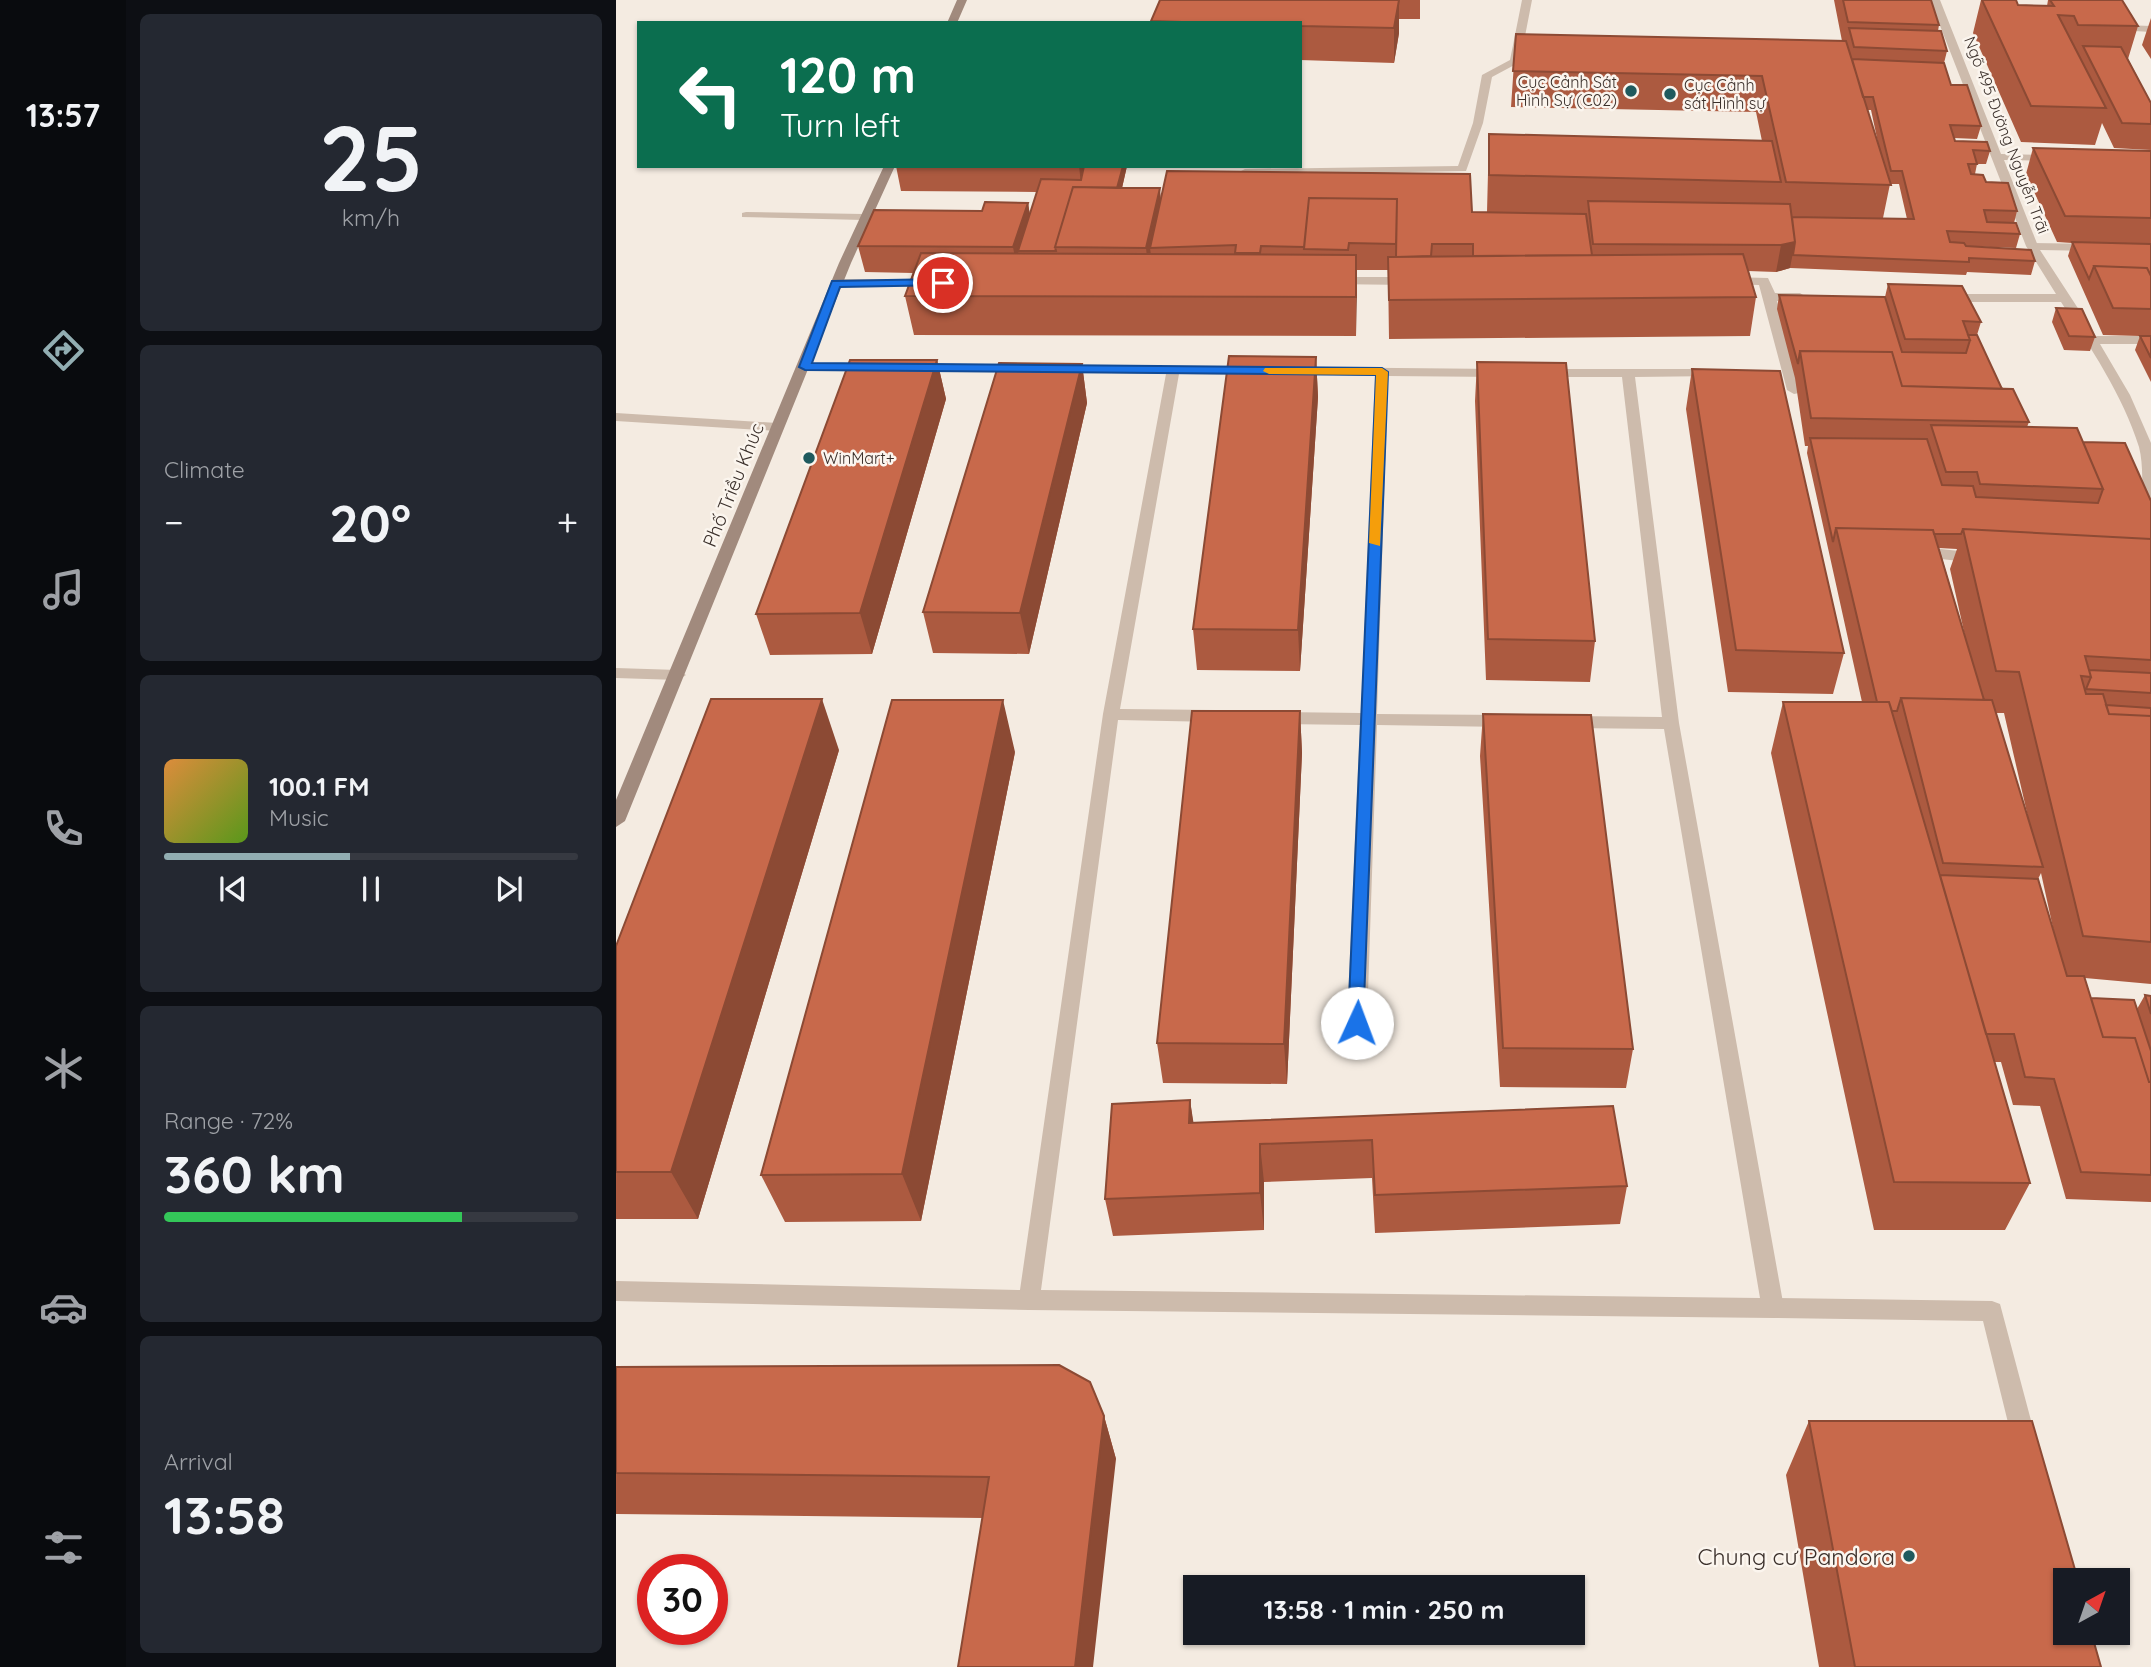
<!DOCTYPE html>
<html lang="en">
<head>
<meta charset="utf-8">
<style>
	:root { --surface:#171b24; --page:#242831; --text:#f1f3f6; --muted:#9ea1a6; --line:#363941; --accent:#92aeb2 }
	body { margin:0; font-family:Quicksand,sans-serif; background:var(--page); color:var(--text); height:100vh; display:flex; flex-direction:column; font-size:26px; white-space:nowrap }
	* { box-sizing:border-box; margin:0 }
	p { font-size:23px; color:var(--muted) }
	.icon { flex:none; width:38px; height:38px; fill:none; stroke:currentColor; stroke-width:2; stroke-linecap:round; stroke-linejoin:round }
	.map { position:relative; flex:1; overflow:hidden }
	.details { display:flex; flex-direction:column; gap:14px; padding:14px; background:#0d0f14; width:490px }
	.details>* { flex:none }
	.top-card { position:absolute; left:21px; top:21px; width:665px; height:147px; border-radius:0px; box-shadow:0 2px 5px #0004; background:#0b6e4f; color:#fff; overflow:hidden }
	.needle { width:46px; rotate:40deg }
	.controls { position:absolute; left:1437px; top:1568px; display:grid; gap:14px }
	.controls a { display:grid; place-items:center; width:77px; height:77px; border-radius:0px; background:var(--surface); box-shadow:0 2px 5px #0004; font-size:35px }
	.speed { position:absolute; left:21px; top:1554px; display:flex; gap:14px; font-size:35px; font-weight:700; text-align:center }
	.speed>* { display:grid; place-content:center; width:91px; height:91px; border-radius:50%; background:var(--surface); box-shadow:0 2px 5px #0004; line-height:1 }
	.speed .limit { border:10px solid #d22; background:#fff; color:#111 }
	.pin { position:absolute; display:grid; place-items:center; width:60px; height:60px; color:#fff; margin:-30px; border:4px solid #fff; border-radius:50%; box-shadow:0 2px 7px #0007 }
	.me { position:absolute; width:77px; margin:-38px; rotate:2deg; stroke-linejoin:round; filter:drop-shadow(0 0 5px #0008) }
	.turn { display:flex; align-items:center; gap:24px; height:147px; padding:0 28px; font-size:32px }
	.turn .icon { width:91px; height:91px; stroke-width:2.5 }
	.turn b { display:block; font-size:49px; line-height:60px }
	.big { font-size:52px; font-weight:700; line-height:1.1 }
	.details .card { flex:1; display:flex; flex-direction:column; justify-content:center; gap:10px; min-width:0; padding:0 24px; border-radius:10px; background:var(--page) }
	.details .dial { align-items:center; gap:0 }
	.dial b { font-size:91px; line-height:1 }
	.song { display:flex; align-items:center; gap:21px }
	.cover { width:84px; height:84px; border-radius:10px; background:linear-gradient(135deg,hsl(30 70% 55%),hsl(90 70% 35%)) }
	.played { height:7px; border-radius:4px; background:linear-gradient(90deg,var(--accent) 45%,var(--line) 45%) }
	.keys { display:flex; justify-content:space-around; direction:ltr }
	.heat { display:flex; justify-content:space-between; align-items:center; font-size:38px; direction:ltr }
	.charge { height:10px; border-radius:5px; background:linear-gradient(90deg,#34c759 72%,var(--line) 0) }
	.trip { position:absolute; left:567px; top:1575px; width:402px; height:70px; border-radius:0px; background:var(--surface); box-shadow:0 2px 5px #0004; font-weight:700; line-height:70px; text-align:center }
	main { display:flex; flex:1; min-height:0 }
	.dock { display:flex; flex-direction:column; width:126px; justify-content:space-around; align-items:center; background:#090b0e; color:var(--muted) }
	.dock .icon { width:49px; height:49px }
	.dock .on { color:var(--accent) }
	.dock b { font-size:32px; color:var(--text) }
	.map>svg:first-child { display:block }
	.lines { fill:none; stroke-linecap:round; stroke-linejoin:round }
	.lane { fill:#cdbbac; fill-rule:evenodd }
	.street { fill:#cdbbac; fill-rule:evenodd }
	.secondary { fill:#a18a7d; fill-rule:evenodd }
	.wall { fill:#ac5a40; fill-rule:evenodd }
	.shaded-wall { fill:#8c4a34 }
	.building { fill:#c8694b; stroke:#8c4a34; stroke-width:2 }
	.route { fill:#1a73e8; stroke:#114b97; stroke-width:2 }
	.slow { fill:#f59e0b }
	.poi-dot { fill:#1f5a5e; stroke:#fbf5ee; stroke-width:2.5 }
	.labels { text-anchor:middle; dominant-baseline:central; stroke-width:5; stroke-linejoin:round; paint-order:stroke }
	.far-poi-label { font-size:16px; fill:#3b302b; stroke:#fbf5ee; text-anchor:start }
	.far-street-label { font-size:16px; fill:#3b302b; stroke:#fbf5ee }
	.street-label { font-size:19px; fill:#3b302b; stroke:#fbf5ee }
	.near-poi-label { font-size:23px; fill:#3b302b; stroke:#fbf5ee; text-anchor:end }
</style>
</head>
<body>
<main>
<nav class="dock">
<b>13:57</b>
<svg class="icon on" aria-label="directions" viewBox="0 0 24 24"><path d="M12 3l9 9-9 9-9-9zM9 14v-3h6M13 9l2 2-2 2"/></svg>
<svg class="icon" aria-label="music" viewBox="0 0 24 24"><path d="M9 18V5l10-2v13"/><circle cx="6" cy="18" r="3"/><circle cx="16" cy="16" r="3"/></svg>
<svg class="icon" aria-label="phone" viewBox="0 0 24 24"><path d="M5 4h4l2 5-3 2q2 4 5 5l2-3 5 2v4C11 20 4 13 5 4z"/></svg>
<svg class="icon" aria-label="climate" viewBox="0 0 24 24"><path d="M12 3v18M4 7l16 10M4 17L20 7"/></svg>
<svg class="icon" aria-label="car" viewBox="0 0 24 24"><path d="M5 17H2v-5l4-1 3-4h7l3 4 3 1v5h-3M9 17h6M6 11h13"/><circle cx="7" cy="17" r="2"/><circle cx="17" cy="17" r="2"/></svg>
<svg class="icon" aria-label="filters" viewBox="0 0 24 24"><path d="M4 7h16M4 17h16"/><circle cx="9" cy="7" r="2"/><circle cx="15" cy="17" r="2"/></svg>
</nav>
<section class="details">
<div class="card dial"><b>25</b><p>km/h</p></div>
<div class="card"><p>Climate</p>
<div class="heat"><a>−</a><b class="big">20°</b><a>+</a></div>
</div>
<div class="card">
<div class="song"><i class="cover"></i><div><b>100.1 FM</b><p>Music</p></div></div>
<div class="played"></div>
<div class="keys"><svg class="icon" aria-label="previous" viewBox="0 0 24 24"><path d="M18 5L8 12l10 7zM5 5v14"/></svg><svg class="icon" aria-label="pause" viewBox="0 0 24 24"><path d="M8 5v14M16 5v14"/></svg><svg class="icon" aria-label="next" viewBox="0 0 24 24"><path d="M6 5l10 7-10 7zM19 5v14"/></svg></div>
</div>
<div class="card"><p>Range · 72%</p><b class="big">360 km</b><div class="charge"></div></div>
<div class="card"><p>Arrival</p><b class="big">13:58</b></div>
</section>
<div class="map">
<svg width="1535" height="1667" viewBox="0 0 1535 1667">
	<rect width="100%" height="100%" fill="#f4ebe1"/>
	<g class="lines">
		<path class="lane" d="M906 0H916L904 62 876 77 867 123 850 171 629 175 623 172 629 169 842 166 857 123 866 75 894 60Z
			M1482 0H1492L1508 25 1535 26V32L1502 30Z
			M130 212 247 214 253 217 247 220 126 217V213Z
			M1412 243 1483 244 1485 247 1479 251 1424 250 1480 336H1535V344H1484L1514 395 1535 443V511L1528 507C1525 488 1528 466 1523 447 1507 395 1474 347 1445 302H1331L1325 298 1331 294H1440L1410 246Z
			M716 277H793L799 281 793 285 712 284V278Z
			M1112 277 1152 278 1159 293H1184L1190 297 1184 301H1161L1185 390 1183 393 1178 394 1171 390 1143 285 1108 284 1106 281Z
			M220 279H318L324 283 318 287 216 286V280Z
			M1316 548 1361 553 1368 558 1361 563 1325 559 1327 567 1320 572 1313 567 1309 553Z
			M0 668 62 670 70 675 62 680 0 678Z
			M1157 1298 1376 1301 1384 1304 1421 1443 1417 1451 1409 1454 1401 1451 1397 1443 1367 1321 1157 1318 1149 1315 1146 1308 1149 1301Z
			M1448 1624 1449 1633H1469L1478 1667H1452L1444 1633Z"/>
		<path class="street" d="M1314 0H1324L1385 154 1437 155 1443 158 1437 161 1388 160 1422 246 1420 249 1410 246Z
			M253 363 260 367 258 370 189 371 182 367 189 363Z
			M302 364H403L410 368 403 372 297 371V365Z
			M445 365 634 367 641 371 634 375 563 374 504 709 600 710 608 716 600 722 502 720 425 1290 1144 1298 1048 729 953 728 945 722 953 716 1046 717 1006 377H928L921 373 928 369H1096L1101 370V376L1019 377 1063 723 1168 1308 1165 1315 1157 1318 413 1310 0 1301V1281L404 1290 487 714 550 374 440 372V366Z
			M680 367 883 369 890 373 883 377 772 376 761 714 890 715 898 721 890 727 761 725 751 1023 748 1029 741 1031 734 1029 731 1023 744 725 663 724 655 718 663 712 745 713 759 376 675 374 673 371Z
			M0 413 161 423 168 427 161 431 0 421Z"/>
		<path class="secondary" d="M341 0H351L341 23H331Z
			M268 166H279L235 263 9 821 0 827V800L223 263Z"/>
	</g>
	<path class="wall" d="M544 0H804V19H783V33L778 63 684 60V23H536Z
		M1218 0H1315L1323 25 1322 31 1331 51 1328 63 1335 85 1365 126 1361 139 1338 138 1339 141 1374 151 1370 164H1361L1359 174 1370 182 1401 211 1398 223 1404 234 1400 248 1349 246 1419 261 1415 275 1351 272 1350 275 1174 268 1160 272 1132 271 1140 297 1134 336 773 339 772 270H740V336L298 335 289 296 297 273 249 272 242 246 412 203 414 215 421 192 285 191 280 166H511L506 188 545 200 856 212 912 213 871 212 873 134 1146 141 1140 112 895 107 900 34 1226 41ZM1251 110H1255L1264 152ZM1274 184H1283L1291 219 1267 218Z
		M1365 0H1400L1402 5 1431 6 1432 0H1506L1522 26 1512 59 1535 103V150L1498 148 1486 123 1479 145 1405 142 1357 33Z
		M1535 18V59L1526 45Z
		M1417 148 1535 151V382L1519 350 1524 336 1487 335 1452 256 1456 243 1441 242 1410 174Z
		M1272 284 1365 322 1361 335 1386 389 1413 422 1411 427 1467 442 1535 501V984L1469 978 1475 998 1521 1009 1529 995 1535 996V1202L1450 1199 1424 1106 1397 1105 1385 1062H1378L1414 1183 1389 1230H1258L1155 753 1167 702H1246L1191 453 1192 446H1189L1179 378 1161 309 1163 295 1269 297ZM1323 548 1341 549 1334 569 1349 636ZM1380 713H1388L1412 817ZM1425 873 1439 937 1422 879Z
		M1440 308 1479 337 1474 351 1448 350 1436 322Z
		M700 357 702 397 684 671 581 670 577 629Z
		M321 360 330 399 256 654 154 655 140 614Z
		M861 362 979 641 974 682 870 680 859 401Z
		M466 364 471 403 413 654 317 653 307 612Z
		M1076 369 1228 653 1217 694 1112 692 1070 409Z
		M684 711 686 753 671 1084 547 1083 541 1043Z
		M867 714 1017 1049 1010 1088 884 1087 864 756Z
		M223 750 82 1219H0V946Z
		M399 752 305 1221 169 1222 145 1175Z
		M574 1100 577 1123 997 1106 1011 1186 1004 1224 759 1233 756 1178 648 1182V1230L497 1236 489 1199Z
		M0 1367 488 1416 500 1459 367 1518 0 1514Z
		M1193 1421 1449 1580V1606L1448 1608 1457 1639 1485 1667H1203L1170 1475Z"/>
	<path class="shaded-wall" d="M783 0V33L778 63V28Z
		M463 166H469L466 193Z
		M507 166H511L500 214 498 200Z
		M544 188 546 214 534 248 536 262 533 275 530 248Z
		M412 203 416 229 402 251 404 265 402 274 397 247Z
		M1179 242 1174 268 1160 272 1165 245Z
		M740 255 741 293 740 336Z
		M700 357 702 397 684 671 682 630Z
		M321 360 330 399 256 654 244 613Z
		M466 364 471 403 413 654 404 613Z
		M206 699 223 750 82 1219 55 1172Z
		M387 700 399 752 305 1221 286 1174Z
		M684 711 686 753 671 1084 668 1044Z
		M574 1100 580 1139 573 1123Z
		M644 1144 648 1182V1230L644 1193Z
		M488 1416 500 1459 477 1667H459Z"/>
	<path class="building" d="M544 0H783L778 28 684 26V23H597L535 21Z
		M1227 0H1315L1323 25 1232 22Z
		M1366 0H1400L1402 5 1438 6 1434 0H1506L1522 26 1462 25 1458 16 1442 15 1490 108 1415 106Z
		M1233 28 1325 31 1331 51 1238 47Z
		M900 34 1230 41 1275 185 1170 182 1146 76 897 71Z
		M1467 46 1505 47 1535 103V124L1506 123Z
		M1236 59 1328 63 1335 85H1351L1365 126 1334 125 1339 141 1371 142 1374 151 1357 150 1361 164H1352L1355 174 1367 175 1370 182 1392 183 1401 211 1368 210 1371 222 1400 223 1404 234 1331 231 1334 242 1348 243 1350 246 1415 250 1419 261 1353 258V262L1177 255 1179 242 1176 217 1298 219 1286 171H1275L1257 97H1247Z
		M873 134 1156 141 1165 182 873 175Z
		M1417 148 1535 151V218L1449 216Z
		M379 166H463V167Z
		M468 166H507L501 188 457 187 439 247 440 251H402L425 179 465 180Z
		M551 171 854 174 856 212 970 214 976 255 857 256V244H816L815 256 780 257 781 199 693 198 688 247 645 246 644 253H619L620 245 534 248Z
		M457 187 544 188 530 248 439 247Z
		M693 198 781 199 780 244 733 243 732 250 688 249Z
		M972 201 1174 204 1179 242 1165 245 977 244Z
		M369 202 412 203 397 247 242 246 258 210 366 211Z
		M1456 242 1535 244V276L1531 268 1478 266 1473 279Z
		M305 253 740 255V297L289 296Z
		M1127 254 1140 297 773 300 772 257Z
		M1478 266 1531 268 1535 276V309L1497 308Z
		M1272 284 1346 286 1365 322 1347 321 1354 340 1289 339Z
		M1163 295 1269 297 1286 352 1350 353 1354 340 1352 335H1361L1386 389 1286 386 1276 352 1184 351 1182 364Z
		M1440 308 1466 309 1479 337 1453 336Z
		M1524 336H1535V358Z
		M1184 351 1276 352 1286 386 1397 389 1413 422 1195 418Z
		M613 356 700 357 682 630 577 629Z
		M234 360H321L244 613 140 614Z
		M861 362 950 363 979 641 872 639Z
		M383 363 466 364 404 613 307 612Z
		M1076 369 1164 371 1228 653 1120 650Z
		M1315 425 1461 428 1487 489 1364 484 1361 472H1330Z
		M1194 438 1311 439 1326 485 1357 486 1360 497 1482 503 1487 489 1467 442 1509 443 1535 501V539L1347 529 1345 534H1318L1317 530 1220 528 1217 542Z
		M1220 528 1317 530 1368 700 1285 698 1281 711H1276L1273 702H1261Z
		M1347 529 1535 539V660L1469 656 1475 677 1465 676 1470 694H1487L1493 714 1535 716V942L1467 936 1403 672 1380 671Z
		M1473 670 1535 673V693L1470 689 1475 677Z
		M1285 698 1376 700 1427 867 1327 863Z
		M95 699H206L55 1172H0V946Z
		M276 700H387L286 1174 145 1175Z
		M1167 702H1273L1414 1183 1278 1182Z
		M1490 705 1535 708V716L1493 714Z
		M576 711H684L668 1044 541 1043Z
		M867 714 975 715 1017 1049 887 1048Z
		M1324 875 1422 879 1451 976H1468L1487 1037 1519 1038 1533 1082H1535V1175L1465 1172 1438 1079 1409 1077 1398 1034H1370Z
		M1529 995 1535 996V1014Z
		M1475 998 1518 1000 1535 1051V1082H1533L1519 1038 1487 1037Z
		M574 1100 573 1123 997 1106 1011 1186 759 1195 756 1140 644 1144V1193L489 1199 496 1104Z
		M443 1365 474 1382 488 1416 459 1667H342L373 1477 0 1473V1367Z
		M1193 1421H1416L1462 1580H1449V1588H1442L1449 1612V1633H1455L1457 1639H1477L1485 1667H1239Z"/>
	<path class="route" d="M327 279 331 280V285L224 287 196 363 766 368 772 372 747 1028 741 1030 732 1023 760 375 189 370 183 367 216 281Z"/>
	<path class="slow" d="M649 368H766L772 372 764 546 753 543 760 375 653 374 647 371Z"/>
	<g class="poi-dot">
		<circle cx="1015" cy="91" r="7"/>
		<circle cx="1054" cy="94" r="7"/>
		<circle cx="193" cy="458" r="7"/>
		<circle cx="1293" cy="1556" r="7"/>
	</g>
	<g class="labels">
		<g class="far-poi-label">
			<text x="1001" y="82" text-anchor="end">Cục Cảnh Sát<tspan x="1001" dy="18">Hình Sự (C02)</tspan></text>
			<text x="1068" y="85">Cục Cảnh<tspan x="1068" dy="18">sát Hình sự</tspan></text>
			<text x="207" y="458">WinMart+</text>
		</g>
		<g class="far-street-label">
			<text transform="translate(1391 135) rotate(69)">Ngõ 495 Đường Nguyễn Trãi</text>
		</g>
		<g class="street-label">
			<text transform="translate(117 485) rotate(-68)">Phố Triều Khúc</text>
		</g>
		<g class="near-poi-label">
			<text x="1279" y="1556">Chung cư Pandora</text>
		</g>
	</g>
</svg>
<div class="controls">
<a><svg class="needle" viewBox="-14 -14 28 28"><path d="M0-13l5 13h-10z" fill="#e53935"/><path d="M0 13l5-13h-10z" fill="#9ea1a6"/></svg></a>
</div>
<div class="speed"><div class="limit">30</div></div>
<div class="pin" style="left:327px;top:283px;background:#d93025"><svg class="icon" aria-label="arrive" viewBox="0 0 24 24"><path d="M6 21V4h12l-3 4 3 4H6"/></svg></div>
<svg class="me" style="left:741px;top:1023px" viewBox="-20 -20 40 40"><circle r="19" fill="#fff"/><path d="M0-13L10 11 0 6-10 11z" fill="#1a73e8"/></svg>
<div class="trip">13:58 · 1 min · 250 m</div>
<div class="top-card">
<div class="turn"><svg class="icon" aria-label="left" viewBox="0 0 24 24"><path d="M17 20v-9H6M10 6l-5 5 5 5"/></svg><div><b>120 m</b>Turn left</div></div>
</div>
</div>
</main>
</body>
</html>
